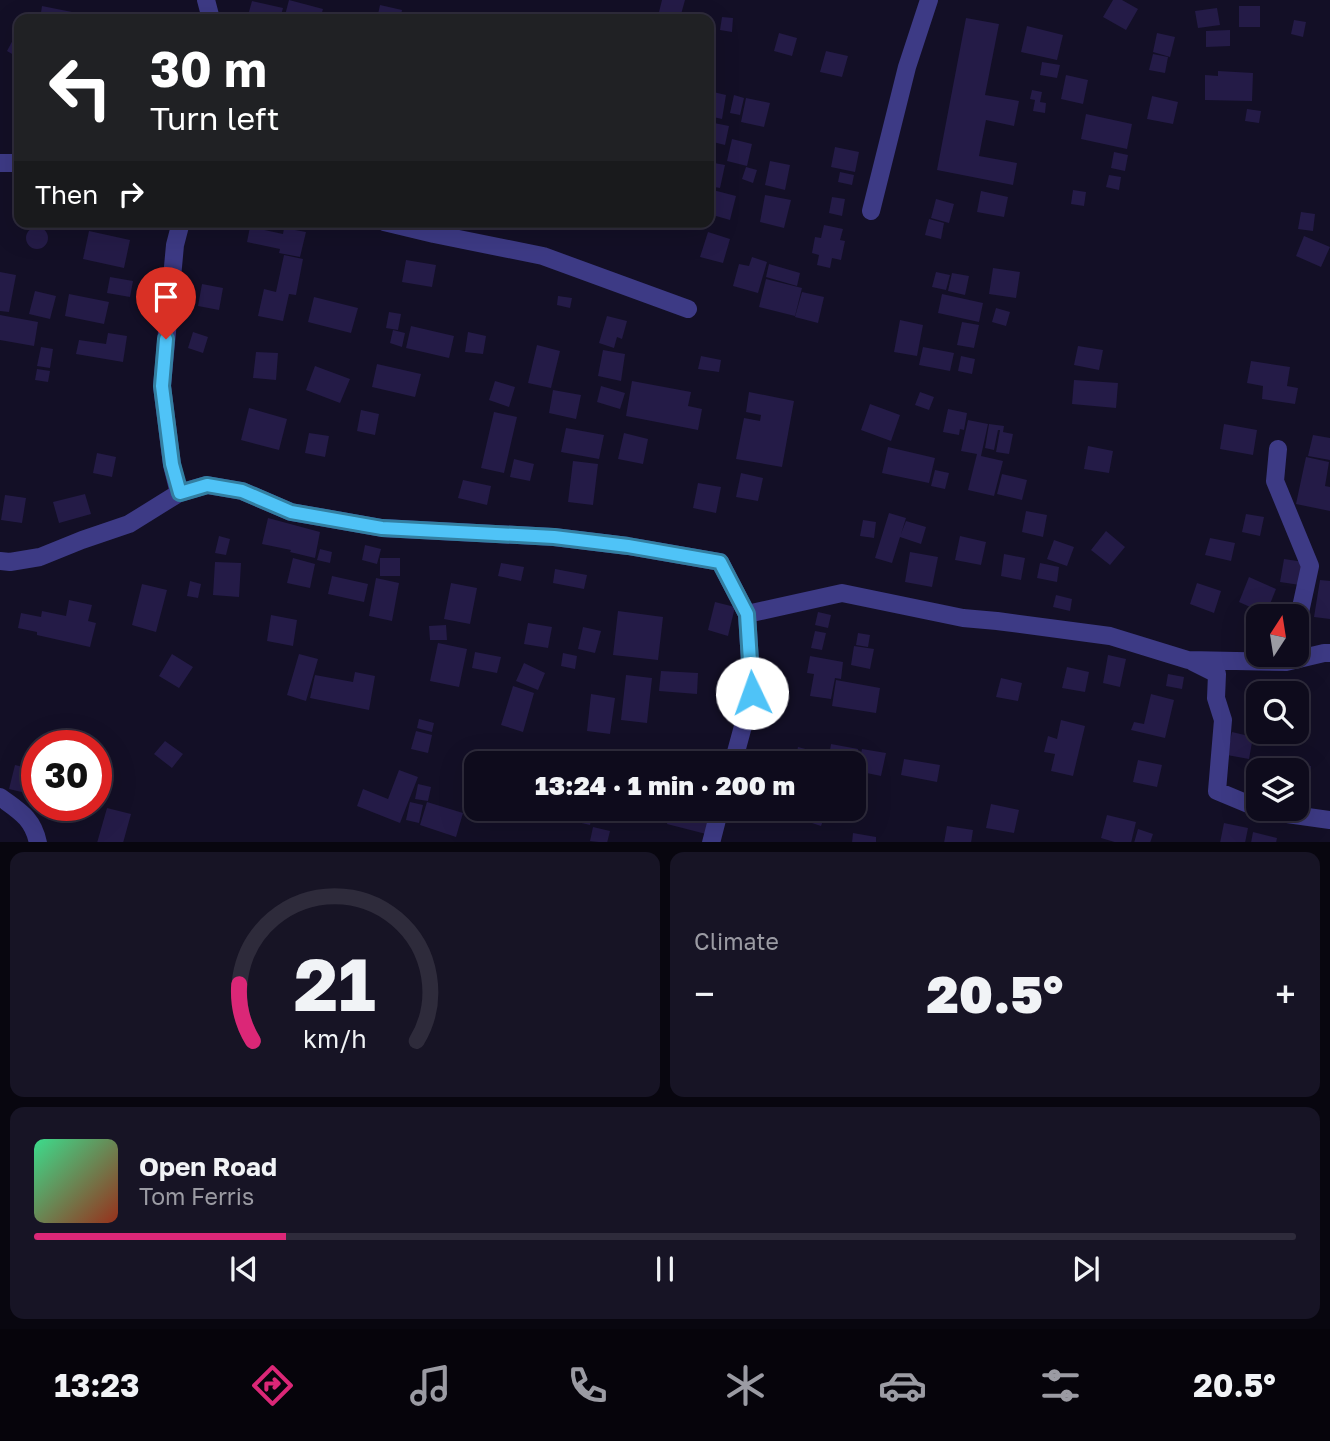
<!DOCTYPE html>
<html lang="en">
<head>
<meta charset="utf-8">
<style>
	:root { --surface:#0e0b1c; --page:#171425; --text:#f1f3f6; --muted:#9b9ba3; --line:#2e2b3b; --accent:#db2777 }
	body { margin:0; font-family:"Golos Text",sans-serif; background:var(--page); color:var(--text); height:100vh; display:flex; flex-direction:column; font-size:26px; white-space:nowrap }
	* { box-sizing:border-box; margin:0 }
	p { font-size:23px; color:var(--muted) }
	.icon { flex:none; width:38px; height:38px; fill:none; stroke:currentColor; stroke-width:2; stroke-linecap:round; stroke-linejoin:round }
	.map { position:relative; height:842px; overflow:hidden }
	.sheet { display:flex; flex-direction:column; gap:10px; padding:10px; background:#08060f; flex:1 }
	.sheet>* { flex:none }
	.hud { position:absolute; left:14px; top:14px; width:700px; height:214px; border-radius:14px; box-shadow:0 7px 28px #0002,0 0 0 2px var(--line); background:#202124; color:#fff; overflow:hidden }
	.needle { width:46px; rotate:12deg }
	.controls { position:absolute; left:1246px; top:604px; display:grid; gap:14px }
	.controls a { display:grid; place-items:center; width:63px; height:63px; border-radius:14px; background:var(--surface); box-shadow:0 7px 28px #0002,0 0 0 2px var(--line); font-size:35px }
	.speed { position:absolute; left:21px; top:730px; display:flex; gap:14px; font-size:35px; font-weight:700; text-align:center }
	.speed>* { display:grid; place-content:center; width:91px; height:91px; border-radius:50%; background:var(--surface); box-shadow:0 7px 28px #0002,0 0 0 2px var(--line); line-height:1 }
	.speed .limit { border:10px solid #d22; background:#fff; color:#111 }
	.pin { position:absolute; display:grid; place-items:center; width:60px; height:60px; color:#fff; margin:-72px -30px; border-radius:50% 50% 50% 0; rotate:-45deg; box-shadow:0 0 7px #0007 }
	.pin .icon { rotate:45deg }
	.me { position:absolute; width:77px; margin:-38px; rotate:357deg; stroke-linejoin:round; filter:drop-shadow(0 0 5px #0008) }
	.turn { display:flex; align-items:center; gap:24px; height:147px; padding:0 21px; font-size:32px }
	.turn .icon { width:91px; height:91px; stroke-width:2.5 }
	.turn b { display:block; font-size:49px; line-height:60px }
	.then { display:flex; align-items:center; height:66px; padding:0 21px; background:#0003; gap:14px; font-size:26px }
	.big { font-size:52px; font-weight:800; line-height:1.1 }
	.sheet .card { flex:1; display:flex; flex-direction:column; justify-content:center; gap:10px; min-width:0; padding:0 24px; border-radius:14px; background:var(--page) }
	.sheet .dial { align-items:center; gap:0 }
	.dial svg { height:182px; overflow:visible; fill:none; stroke:var(--line); stroke-width:7; stroke-linecap:round; text-anchor:middle }
	.dial text { fill:var(--text); stroke:none }
	.song { display:flex; align-items:center; gap:21px }
	.cover { width:84px; height:84px; border-radius:10px; background:linear-gradient(135deg,hsl(150 70% 55%),hsl(10 70% 35%)) }
	.played { height:7px; border-radius:4px; background:linear-gradient(90deg,var(--accent) 20%,var(--line) 20%) }
	.keys { display:flex; justify-content:space-around; direction:ltr }
	.heat { display:flex; justify-content:space-between; align-items:center; font-size:38px; direction:ltr }
	.sheet .tiles { flex:1; display:grid; gap:10px; grid-template-columns:1fr 1fr }
	.card:last-child { grid-column:span 2 }
	.trip { position:absolute; left:464px; top:751px; width:402px; height:70px; border-radius:14px; background:var(--surface); box-shadow:0 7px 28px #0002,0 0 0 2px var(--line); font-weight:800; line-height:70px; text-align:center }
	.menu { display:flex; height:112px; justify-content:space-around; align-items:center; background:#06040b; color:var(--muted) }
	.menu .icon { width:49px; height:49px }
	.menu .current { color:var(--accent) }
	.menu b { font-size:32px; color:var(--text) }
	.map>svg:first-child { display:block }
	.building { fill:#241b47 }
	.lines { fill:none; stroke-linecap:round; stroke-linejoin:round }
	.minor { stroke:#3d3a85; stroke-width:18 }
	.route-casing { stroke:#337fa1; stroke-width:18 }
	.route { stroke:#4fc3f7; stroke-width:12 }
</style>
</head>
<body>
<div class="map">
<svg width="1330" height="843" viewBox="0 0 1330 843">
	<rect width="100%" height="100%" fill="#130f26"/>
	<path class="building" d="M289 0 323 9 320 19H284Z
		M662 0H685L680 18 659 12Z
		M1113 0H1122L1138 9 1126 30 1103 17Z
		M252 1 283 8 280 19H247Z
		M380 5 402 10 400 19H377Z
		M42 6 77 13 76 19H40Z
		M1239 6H1260V27H1239Z
		M1217 8 1220 25 1198 28 1195 11Z
		M722 17 733 18 732 32 720 30Z
		M966 18 999 24 985 95 1019 101 1014 126 986 120 979 156 1017 163 1013 185 937 170Z
		M1294 20 1306 22 1303 37 1291 34Z
		M1027 26 1063 35 1057 60 1021 52Z
		M1230 30V46L1206 47V31Z
		M779 33 797 38 792 56 774 51Z
		M1157 33 1175 37 1170 57 1153 52Z
		M14 38 19 41V58L7 51Z
		M826 51 848 56 842 77 820 72Z
		M1153 54 1168 57 1165 73 1149 70Z
		M1042 62 1060 65 1057 78 1040 75Z
		M1218 71 1253 73 1252 101 1205 100V75L1218 76Z
		M1066 75 1088 80 1083 104 1061 99Z
		M1032 90 1042 92 1040 102 1046 103 1045 113 1033 111 1035 100 1030 99Z
		M709 91 726 95 722 119 709 116Z
		M734 95 744 98 740 115 730 113Z
		M1152 96 1178 102 1173 124 1147 119Z
		M746 98 770 103 764 127 741 122Z
		M1247 109 1261 111 1259 123 1245 121Z
		M1086 114 1132 124 1127 149 1081 139Z
		M709 122 729 126 725 145 709 141Z
		M732 139 752 144 747 166 727 161Z
		M835 147 859 152 855 172 831 167Z
		M1114 152 1128 155 1125 171 1111 168Z
		M770 161 790 165 785 190 765 185Z
		M709 162 725 165 720 188 709 186Z
		M746 167 757 170 753 183 742 179Z
		M840 172 854 175 852 185 838 182Z
		M1109 175 1121 177 1119 190 1106 187Z
		M709 189 736 196 730 220 709 214Z
		M1073 190 1086 192 1084 206 1071 204Z
		M981 191 1008 197 1004 217 977 212Z
		M765 195 791 200 784 228 760 222Z
		M832 197 845 199 842 216 829 213Z
		M936 199 954 204 949 223 931 218Z
		M1301 212 1315 214 1313 231 1298 229Z
		M929 219 944 223 941 239 925 235Z
		M824 225 843 229 840 240 845 241 841 260 832 258 830 268 817 265 819 255 812 253 815 237 821 238Z
		M250 227 283 234 284 228 306 232 300 257 279 253 280 249 247 242Z
		M26 238a11 11 0 1 1 22 0a11 11 0 1 1-22 0Z
		M89 231 130 240 124 268 83 259Z
		M708 232 730 239 723 263 700 257Z
		M1304 236 1330 247 1321 267 1296 256Z
		M284 255 303 259 296 295 289 294 283 321 258 316 264 289 276 292Z
		M752 257 767 262 758 293 733 286 739 264 749 266Z
		M406 260 436 265 432 287 402 282Z
		M769 264 800 273 797 286 766 277Z
		M993 268 1020 272 1016 298 989 294Z
		M0 272 16 275 9 312 0 311Z
		M936 272 950 275 946 290 932 287Z
		M952 273 969 276 965 295 948 291Z
		M110 277 133 281 130 297 107 293Z
		M766 279 802 288 795 316 759 307Z
		M202 284 223 288 219 310 198 306Z
		M35 291 56 296 50 319 29 314Z
		M802 292 824 297 818 323 795 317Z
		M69 294 109 302 104 324 65 316Z
		M942 294 983 303 979 322 938 313Z
		M558 296 572 298 570 308 557 305Z
		M314 297 358 308 351 333 308 322Z
		M996 308 1010 312 1006 326 992 322Z
		M389 312 401 314 398 330 386 328Z
		M0 315 38 322 34 346 0 340Z
		M607 316 627 321 622 339 617 337 614 348 599 343Z
		M900 320 923 325 917 356 894 352Z
		M962 322 979 325 974 348 957 345Z
		M411 326 454 336 449 358 406 348Z
		M393 330 405 333 402 347 390 343Z
		M193 332 208 337 203 353 188 348Z
		M468 332 486 336 483 354 465 352Z
		M108 333 127 336 123 362 76 354 79 340 106 344Z
		M537 345 560 351 551 388 528 383Z
		M1078 346 1103 350 1099 370 1074 365Z
		M41 347 53 349 50 368 37 366Z
		M923 347 954 353 950 371 919 365Z
		M603 350 625 354 621 381 598 376Z
		M256 352 278 353 276 380 253 378Z
		M701 356 721 360 719 372 698 369Z
		M961 356 975 359 972 374 958 371Z
		M1251 361 1290 367 1287 386 1298 388 1295 404 1262 399 1263 386 1247 383Z
		M377 364 421 374 415 397 372 387Z
		M315 366 350 379 340 403 306 390Z
		M37 369 50 371 48 382 35 380Z
		M1074 380 1118 383 1116 408 1072 404Z
		M495 381 515 387 509 407 489 400Z
		M632 381 691 392 688 406 702 409 698 430 626 416Z
		M601 386 625 393 620 409 597 402Z
		M553 390 581 395 576 419 549 413Z
		M749 392 794 401 782 467 736 459 744 418 760 421 761 415 746 412Z
		M920 392 934 397 929 410 915 405Z
		M870 404 900 415 891 441 861 430Z
		M249 408 287 419 279 450 241 440Z
		M948 409 967 413 964 430 960 429 959 435 943 432Z
		M361 410 379 414 375 435 357 431Z
		M494 412 517 417 504 473 481 468Z
		M968 420 988 424 981 456 1003 461 994 496 968 490 977 454 961 451Z
		M989 424 1004 426 1003 432 1013 434 1009 454 996 452 1000 430H998L994 450 985 448Z
		M1224 424 1257 430 1253 455 1220 449Z
		M566 428 604 435 599 459 561 452Z
		M309 433 329 436 325 457 305 453Z
		M624 433 648 439 643 464 618 459Z
		M1313 435 1330 438V460L1308 456Z
		M1088 446 1113 451 1109 473 1084 469Z
		M888 447 935 458 929 483 882 473Z
		M97 453 116 457 112 477 93 473Z
		M1306 457 1329 462 1325 486 1330 487V511L1296 504Z
		M514 459 534 464 530 481 510 477Z
		M573 461 598 464 593 505 568 502Z
		M935 470 949 473 945 489 931 486Z
		M741 473 763 478 758 501 736 497Z
		M1002 474 1027 480 1022 500 997 494Z
		M463 480 491 486 487 505 458 498Z
		M698 483 721 487 716 513 693 508Z
		M85 494 91 514 59 523 53 502Z
		M5 495 26 498 22 523 1 520Z
		M1026 511 1047 515 1043 537 1022 532Z
		M889 513 906 518 901 534 906 521 926 527 921 544 900 537 892 563 875 558Z
		M1246 514 1264 517 1260 536 1242 532Z
		M268 518 320 532 315 558 290 552 291 550 262 544Z
		M863 520 876 522 874 538 860 536Z
		M1106 531 1125 547 1110 565 1091 550Z
		M219 536 230 539 226 555 215 553Z
		M960 536 986 542 981 565 955 560Z
		M1210 538 1235 543 1231 561 1205 555Z
		M1054 540 1074 547 1067 566 1047 559Z
		M365 545 381 549 377 564 362 560Z
		M320 549 332 552 330 563 317 560Z
		M910 552 938 557 932 587 905 582Z
		M1004 554 1025 558 1021 580 1001 576Z
		M293 558 315 564 310 588 287 583Z
		M380 558H400V576H380Z
		M1284 559 1304 562 1300 585 1280 582Z
		M215 562 241 563 239 597 213 595Z
		M501 563 524 567 521 581 498 576Z
		M1040 563 1059 567 1057 582 1037 578Z
		M555 569 587 575 584 589 553 583Z
		M332 576 368 584 364 602 328 594Z
		M1249 577 1276 589 1266 614 1239 602Z
		M376 578 399 583 392 621 369 616Z
		M1320 580 1330 581V619L1314 617Z
		M190 581 201 584 198 598 187 596Z
		M451 583 477 588 470 624 444 619Z
		M1197 583 1221 591 1214 613 1190 604Z
		M142 584 167 590 156 632 132 625Z
		M1056 595 1072 599 1070 611 1053 607Z
		M69 600 92 605 88 621 96 623 90 647 37 635V632L18 628 21 613 41 617 42 611 66 616Z
		M715 602 735 607 728 636 708 630Z
		M618 611 663 617 658 660 613 655Z
		M818 612 831 615 828 628 815 625Z
		M271 615 297 620 293 646 267 641Z
		M528 623 552 627 548 648 524 644Z
		M446 625 447 640H430L429 626Z
		M583 627 601 631 595 653 578 649Z
		M815 631 826 633 822 650 811 648Z
		M858 633 870 635 868 647 856 645Z
		M438 643 467 649 459 687 430 681Z
		M854 646 874 649 870 669 851 665Z
		M475 652 501 657 497 673 472 668Z
		M563 653 577 656 575 669 561 666Z
		M172 654 193 667 179 688 159 676Z
		M299 654 318 659 306 701 287 695Z
		M1108 655 1126 659 1120 687 1103 683Z
		M810 656 843 662 841 679 835 678 831 699 810 696 814 674 807 673Z
		M524 663 545 673 538 690 516 681Z
		M1067 667 1089 672 1085 692 1062 688Z
		M661 671 698 673 697 694 659 691Z
		M355 672 375 676 369 710 310 698 315 675 353 682Z
		M1168 674 1184 677 1182 689 1166 686Z
		M626 675 652 678 647 723 621 720Z
		M1001 678 1022 683 1018 701 996 697Z
		M836 680 880 688 876 713 832 706Z
		M513 686 534 693 523 732 501 725Z
		M591 694 615 698 610 734 587 731Z
		M1151 694 1174 700 1165 738 1131 730 1134 722 1144 724Z
		M419 719 434 723 432 732 417 728Z
		M1061 720 1085 726 1073 776 1051 771 1055 754 1044 752 1048 736 1057 739Z
		M416 731 432 735 428 753 411 749Z
		M1232 732 1253 737 1249 759 1227 755Z
		M165 741 183 754 172 768 154 754Z
		M831 744 858 749 856 763H828Z
		M798 747 809 750 807 763 795 760Z
		M862 749 886 753 881 776 857 771Z
		M904 759 940 765 937 782 901 775Z
		M1138 760 1162 765 1157 787 1133 782Z
		M15 765 36 770 30 794 9 789Z
		M1289 765 1311 766 1309 783 1297 782V770H1289Z
		M399 770 418 777 400 823 357 806 363 789 388 799Z
		M418 784 431 787 428 801 415 799Z
		M410 802 423 805 419 823 406 820Z
		M427 802 463 813 456 837 420 825Z
		M991 804 1019 810 1014 833 986 828Z
		M107 808 131 814 123 843H97Z
		M568 808H594L590 825 565 819Z
		M677 808H705L703 819 709 820 706 834 667 824 670 811 676 813Z
		M815 808 826 813 821 826 809 822Z
		M1107 815 1136 822 1131 843H1118L1101 838Z
		M1224 823 1248 828 1245 843H1220Z
		M947 826 973 830 971 843H944Z
		M593 827 610 831 607 843 590 841Z
		M1138 829 1153 834 1150 843H1134Z
		M1253 832 1277 838 1276 843H1251Z
		M853 833 876 837V843H852Z"/>
	<g class="lines">
		<path class="minor" d="M206 0 211 19
			M0 163H19
			M871 211 907 67 929 0
			M384 222 434 234 543 256 688 309
			M1278 449 1275 481 1310 566 1297 626
			M179 493 172 465 162 386 175 245 181 222
			M0 561 10 562 40 557 82 540 129 524 179 493 207 485 242 491 291 512 382 528 554 537 628 546 720 562 747 614 842 593 963 618 997 621 1110 636 1188 660 1286 662 1324 653H1330
			M1193 662 1217 674 1216 698 1223 720 1217 791 1265 811 1330 820
			M733 763 752 693 747 614
			M0 797C19 811 33 818 38 843
			M711 843 720 808"/>
	</g>
	<g class="lines">
		<g class="route-casing">
			<path id="route" d="M166 339 162 386 172 464 180 493 207 485 242 491 291 512 382 528 554 537 628 546 720 562 747 614 752 693"/>
		</g>
		<use href="#route" class="route"/>
	</g>
</svg>
<div class="controls">
<a><svg class="needle" viewBox="-14 -14 28 28"><path d="M0-13l5 13h-10z" fill="#e53935"/><path d="M0 13l5-13h-10z" fill="#9b9ba3"/></svg></a>
<a><svg class="icon" aria-label="search" viewBox="0 0 24 24"><circle cx="10" cy="10" r="6"/><path d="M15 15l6 6"/></svg></a>
<a><svg class="icon" aria-label="layers" viewBox="0 0 24 24"><path d="M12 4l9 5-9 5-9-5zM3 14l9 5 9-5"/></svg></a>
</div>
<div class="speed"><div class="limit">30</div></div>
<div class="pin" style="left:166px;top:339px;background:#d93025"><svg class="icon" aria-label="arrive" viewBox="0 0 24 24"><path d="M6 21V4h12l-3 4 3 4H6"/></svg></div>
<svg class="me" style="left:752px;top:693px" viewBox="-20 -20 40 40"><circle r="19" fill="#fff"/><path d="M0-13L10 11 0 6-10 11z" fill="#4fc3f7"/></svg>
<div class="trip">13:24 · 1 min · 200 m</div>
<div class="hud">
<div class="turn"><svg class="icon" aria-label="left" viewBox="0 0 24 24"><path d="M17 20v-9H6M10 6l-5 5 5 5"/></svg><div><b>30 m</b>Turn left</div></div>
<div class="then">Then<svg class="icon" aria-label="right" viewBox="0 0 24 24"><path d="M7 20v-9h11M14 6l5 5-5 5"/></svg></div>
</div>
</div>
<section class="sheet">
<div class="tiles">
<div class="card dial"><svg viewBox="0 0 100 80">
<path d="M14 69A42 42 0 1 1 86 69"/>
<path d="M14 69A42 42 0 0 1 8 44" stroke="#db2777"/>
<text x="50" y="56" font-size="32" font-weight="700">21</text>
<text x="50" y="72" font-size="11">km/h</text>
</svg></div>
<div class="card"><p>Climate</p>
<div class="heat"><a>−</a><b class="big">20.5°</b><a>+</a></div>
</div>
<div class="card">
<div class="song"><i class="cover"></i><div><b>Open Road</b><p>Tom Ferris</p></div></div>
<div class="played"></div>
<div class="keys"><svg class="icon" aria-label="previous" viewBox="0 0 24 24"><path d="M18 5L8 12l10 7zM5 5v14"/></svg><svg class="icon" aria-label="pause" viewBox="0 0 24 24"><path d="M8 5v14M16 5v14"/></svg><svg class="icon" aria-label="next" viewBox="0 0 24 24"><path d="M6 5l10 7-10 7zM19 5v14"/></svg></div>
</div>
</div>
</section>
<nav class="menu">
<b>13:23</b>
<svg class="icon current" aria-label="directions" viewBox="0 0 24 24"><path d="M12 3l9 9-9 9-9-9zM9 14v-3h6M13 9l2 2-2 2"/></svg>
<svg class="icon" aria-label="music" viewBox="0 0 24 24"><path d="M9 18V5l10-2v13"/><circle cx="6" cy="18" r="3"/><circle cx="16" cy="16" r="3"/></svg>
<svg class="icon" aria-label="phone" viewBox="0 0 24 24"><path d="M5 4h4l2 5-3 2q2 4 5 5l2-3 5 2v4C11 20 4 13 5 4z"/></svg>
<svg class="icon" aria-label="climate" viewBox="0 0 24 24"><path d="M12 3v18M4 7l16 10M4 17L20 7"/></svg>
<svg class="icon" aria-label="car" viewBox="0 0 24 24"><path d="M5 17H2v-5l4-1 3-4h7l3 4 3 1v5h-3M9 17h6M6 11h13"/><circle cx="7" cy="17" r="2"/><circle cx="17" cy="17" r="2"/></svg>
<svg class="icon" aria-label="filters" viewBox="0 0 24 24"><path d="M4 7h16M4 17h16"/><circle cx="9" cy="7" r="2"/><circle cx="15" cy="17" r="2"/></svg>
<b>20.5°</b>
</nav>
</body>
</html>
